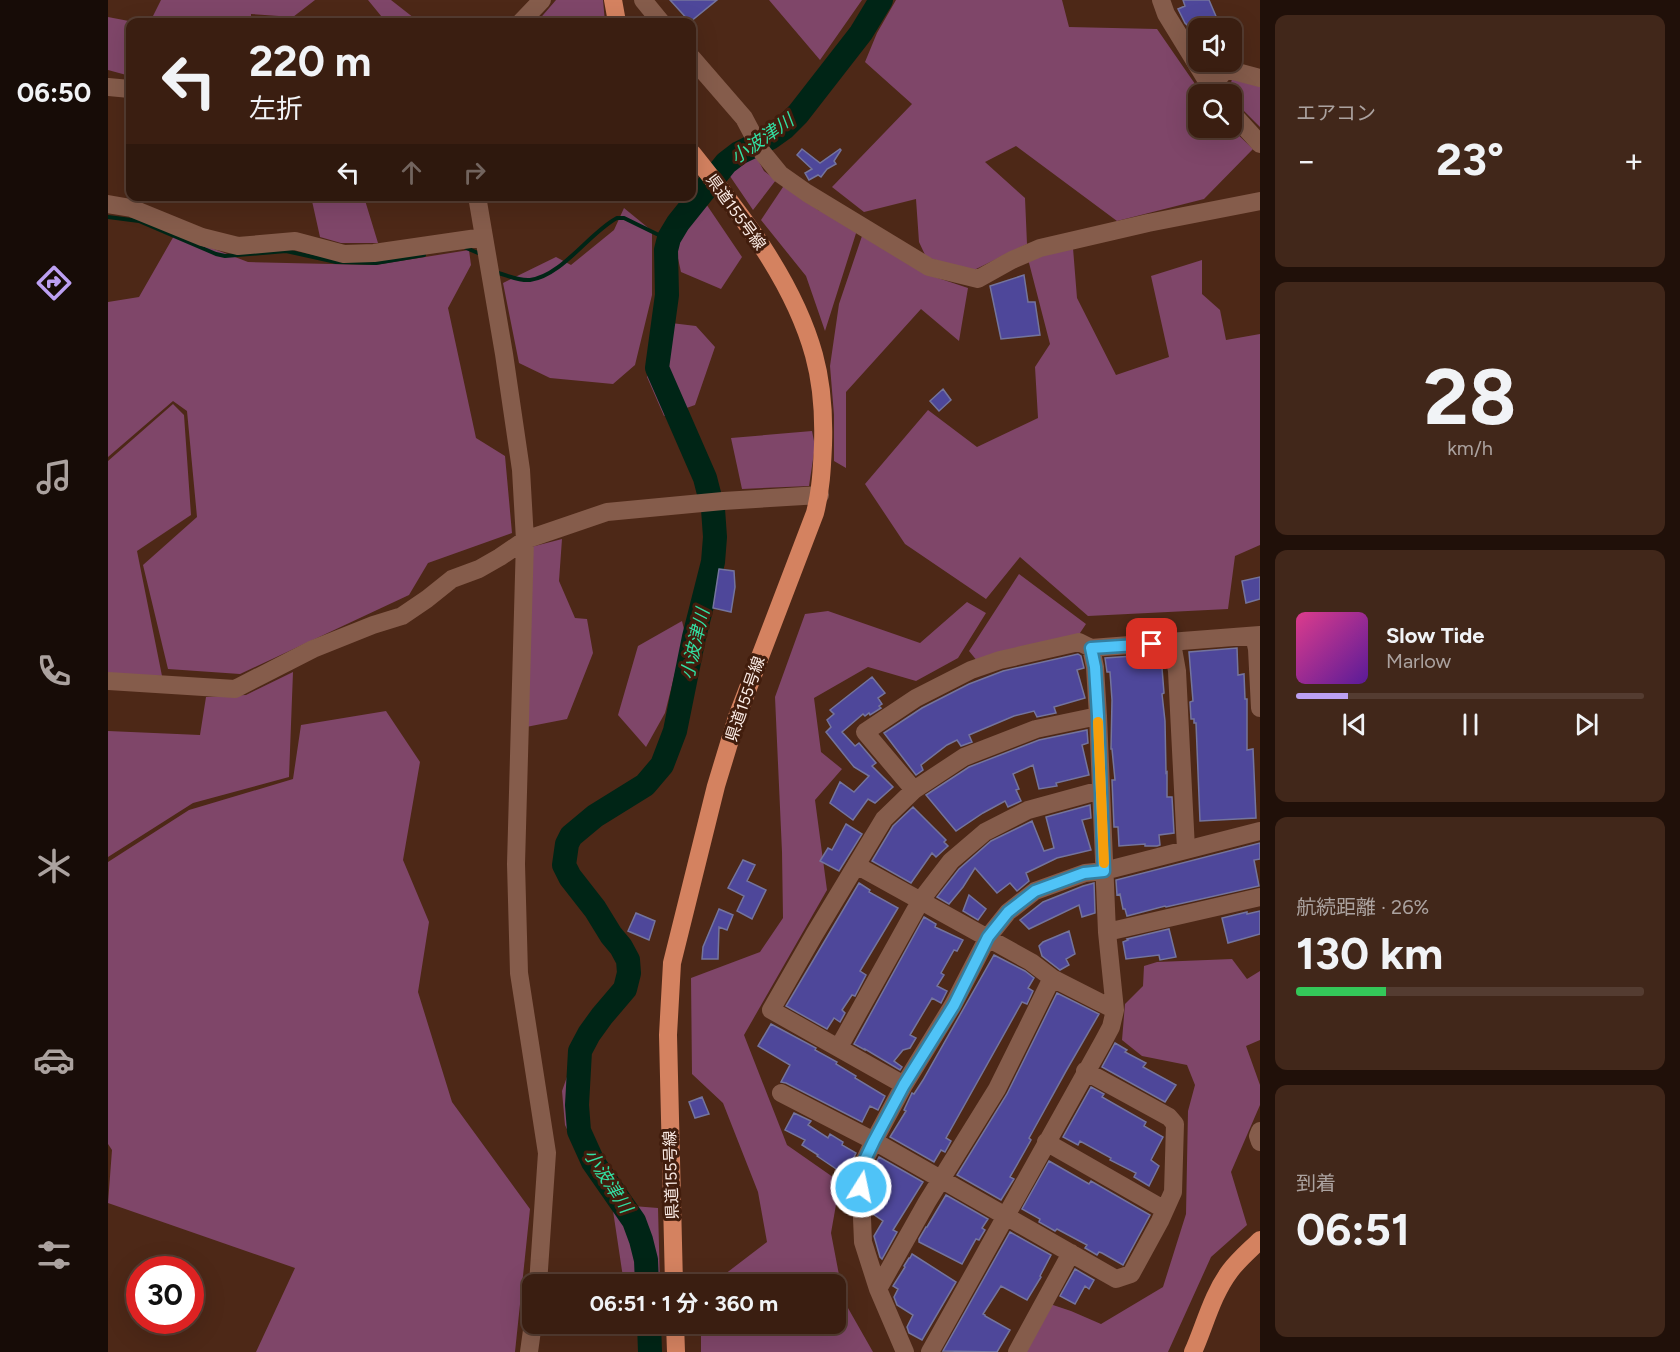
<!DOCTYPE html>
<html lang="ja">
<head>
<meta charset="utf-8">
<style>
	:root { --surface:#3a1e11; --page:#41271a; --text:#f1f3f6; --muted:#aba29f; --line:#543c31; --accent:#bca0f2 }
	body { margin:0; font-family:Figtree,"Noto Sans JP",sans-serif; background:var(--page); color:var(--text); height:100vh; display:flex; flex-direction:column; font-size:22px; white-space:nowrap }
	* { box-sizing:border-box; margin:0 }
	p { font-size:20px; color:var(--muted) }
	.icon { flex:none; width:33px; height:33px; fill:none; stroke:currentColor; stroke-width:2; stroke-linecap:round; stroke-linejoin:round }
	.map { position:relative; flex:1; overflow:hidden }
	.side { display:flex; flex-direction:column; gap:15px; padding:15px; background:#201009; width:420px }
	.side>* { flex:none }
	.top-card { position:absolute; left:18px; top:18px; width:570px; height:183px; border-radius:12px; box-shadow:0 6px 24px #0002,0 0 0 2px var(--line); background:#3a1e11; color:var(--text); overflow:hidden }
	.controls { position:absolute; left:1080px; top:18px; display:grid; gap:12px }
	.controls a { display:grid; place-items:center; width:54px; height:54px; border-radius:12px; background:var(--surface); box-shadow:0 6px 24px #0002,0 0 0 2px var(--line); font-size:30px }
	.speed { position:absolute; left:18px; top:1256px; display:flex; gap:12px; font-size:30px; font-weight:700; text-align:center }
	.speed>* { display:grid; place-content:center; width:78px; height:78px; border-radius:50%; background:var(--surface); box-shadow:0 6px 24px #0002,0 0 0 2px var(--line); line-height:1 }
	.speed .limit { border:9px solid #d22; background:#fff; color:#111 }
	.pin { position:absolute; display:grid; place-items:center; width:51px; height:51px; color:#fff; margin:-26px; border-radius:12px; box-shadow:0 3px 9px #0006 }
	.me { position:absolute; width:66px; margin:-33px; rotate:10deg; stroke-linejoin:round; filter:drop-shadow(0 0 4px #0008) }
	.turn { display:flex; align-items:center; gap:21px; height:126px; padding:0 24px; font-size:27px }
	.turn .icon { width:78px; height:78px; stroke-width:2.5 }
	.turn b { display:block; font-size:42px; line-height:51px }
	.lanes { display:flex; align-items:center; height:57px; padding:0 24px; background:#0003; justify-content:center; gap:30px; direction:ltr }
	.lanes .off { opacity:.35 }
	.big { font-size:45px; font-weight:700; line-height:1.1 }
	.side .widget { flex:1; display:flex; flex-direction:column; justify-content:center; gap:9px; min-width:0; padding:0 21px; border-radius:12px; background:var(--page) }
	.side .dial { align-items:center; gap:0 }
	.dial b { font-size:78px; line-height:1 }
	.song { display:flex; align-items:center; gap:18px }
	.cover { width:72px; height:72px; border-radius:9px; background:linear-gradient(135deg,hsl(330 70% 55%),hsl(270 70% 35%)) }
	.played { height:6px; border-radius:3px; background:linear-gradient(90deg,var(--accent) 15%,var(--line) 15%) }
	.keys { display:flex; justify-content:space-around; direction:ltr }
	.heat { display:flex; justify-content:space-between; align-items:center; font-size:33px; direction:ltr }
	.charge { height:9px; border-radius:4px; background:linear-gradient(90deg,#34c759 26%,var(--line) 0) }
	.trip { position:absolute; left:414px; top:1274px; width:324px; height:60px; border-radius:12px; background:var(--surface); box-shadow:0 6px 24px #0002,0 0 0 2px var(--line); font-weight:700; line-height:60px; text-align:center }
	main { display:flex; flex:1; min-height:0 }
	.dock { display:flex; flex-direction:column; width:108px; justify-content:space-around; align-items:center; background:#170c07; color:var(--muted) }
	.dock .icon { width:42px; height:42px }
	.dock .current { color:var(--accent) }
	.dock b { font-size:27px; color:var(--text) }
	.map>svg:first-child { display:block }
	.green { fill:#7f4669 }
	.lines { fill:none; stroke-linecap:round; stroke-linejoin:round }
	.stream { stroke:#002516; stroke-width:4 }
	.river { stroke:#002516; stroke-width:24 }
	.building { fill:#4e479a; stroke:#74749d; stroke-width:1.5 }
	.minor { stroke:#855c4b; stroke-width:18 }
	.major { stroke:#d48260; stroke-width:18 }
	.route-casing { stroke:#337fa1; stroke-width:15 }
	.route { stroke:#4fc3f7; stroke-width:10 }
	.slow { stroke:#f59e0b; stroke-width:10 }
	.labels { text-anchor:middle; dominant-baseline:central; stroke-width:6; stroke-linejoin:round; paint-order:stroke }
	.street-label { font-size:16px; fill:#fbece6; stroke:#411d0d }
	.water-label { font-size:18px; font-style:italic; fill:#32e0a3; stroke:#411d0d }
</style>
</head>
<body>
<main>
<nav class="dock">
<b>06:50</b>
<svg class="icon current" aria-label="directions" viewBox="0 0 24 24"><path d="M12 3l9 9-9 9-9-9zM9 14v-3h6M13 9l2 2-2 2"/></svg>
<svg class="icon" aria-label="music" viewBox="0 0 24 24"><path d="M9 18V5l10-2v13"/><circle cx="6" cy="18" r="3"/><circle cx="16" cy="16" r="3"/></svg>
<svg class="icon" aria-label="phone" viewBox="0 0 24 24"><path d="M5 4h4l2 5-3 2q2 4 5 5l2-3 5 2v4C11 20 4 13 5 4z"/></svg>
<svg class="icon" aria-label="climate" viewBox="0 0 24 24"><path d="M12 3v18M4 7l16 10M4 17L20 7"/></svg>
<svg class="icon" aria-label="car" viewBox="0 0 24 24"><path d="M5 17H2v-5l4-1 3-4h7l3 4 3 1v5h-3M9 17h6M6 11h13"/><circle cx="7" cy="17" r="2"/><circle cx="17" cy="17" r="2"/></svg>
<svg class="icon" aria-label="filters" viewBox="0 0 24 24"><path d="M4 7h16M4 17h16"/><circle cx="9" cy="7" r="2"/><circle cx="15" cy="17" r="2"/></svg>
</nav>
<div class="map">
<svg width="1152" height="1352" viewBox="0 0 1152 1352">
	<rect width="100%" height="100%" fill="#4d2817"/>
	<path class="green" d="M53 0H207L185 17 143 14V22H42Z
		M260 0H283L306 18V22H278Z
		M448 0H495L497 22H429Z
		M661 0H754L712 60Z
		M788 0H954L961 27 1049 29 1094 94H1090V128H1123L1145 149 1096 199 1009 221 908 146 877 162 917 198 919 244 864 271 818 257 811 242 808 199 756 212 724 187 804 104 757 62 769 33Z
		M0 17 26 22H22V76L0 70Z
		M1124 79 1152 85V127L1124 99V94H1120Z
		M638 138 656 171 668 180 645 210 611 160Z
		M677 184 710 210 750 227 717 331 698 276 653 220Z
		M590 192 634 257 613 289 573 272 562 222Z
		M218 196 256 197 270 243H233L212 237 204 201Z
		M516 208 544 231V295L527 365 505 384 442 378 411 363 395 283 448 257 463 265 506 230Z
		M67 234 140 262 267 265 361 250 363 265 340 308 368 438 397 456 404 533 320 563 301 595 132 674 60 669 35 565 89 517 79 411 65 401 0 457V302L31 297Z
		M754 236 821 275 860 288 851 341 813 309 738 392V468L726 461V415L722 366 731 304Z
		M965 248 969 298 1008 375 1061 357 1043 276 1094 260V294L1112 310 1118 340 1152 334V545L1127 556 1120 609 980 616 912 557 878 599 797 544 757 484 820 410 869 447 930 418 927 367 942 344 920 259Z
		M563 323 588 326 607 347 587 405 556 416 539 377Z
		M65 404 76 415 83 515 29 551 54 676 0 673V461Z
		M704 431 707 446 701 486 634 489 623 438Z
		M454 539 451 581 467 618 479 619 485 653 459 719 418 727 423 547Z
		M911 574 978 624 970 636 870 662 861 651Z
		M859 602 878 613 850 658 808 681 760 667 706 698 713 752 734 769 707 800 719 890 636 1035 679 1145 732 1182 723 1233 736 1301 765 1352H593V1323H728V1284H604L659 1242 650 1192 615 1103 584 1074 583 978 652 952 675 918 674 852 667 697 697 614 720 611 812 643Z
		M574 621 577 633 557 713 538 747 510 715 530 646Z
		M185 672 181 777 85 803 0 857V731L92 735 98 697 138 695Z
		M278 711 312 762 295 860 321 922 310 992 344 1102 422 1209 407 1352H148L187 1268 0 1203 4 1150 0 1144V862L81 810 185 779 193 725Z
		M1124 959 1139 979 1152 971V1040L1138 1046 1152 1085V1105L1123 1172 1139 1225 1103 1257 1060 1352H915L942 1304 963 1311 993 1324 1055 1287 1078 1214 1080 1111 1087 1085 1079 1065 1034 1056 1014 1040 1017 1004 1035 986 1036 966 1049 962Z
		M466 1057 483 1063 476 1108 479 1135 525 1206 550 1208 552 1284H516L504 1204 474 1161 457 1125 454 1091Z"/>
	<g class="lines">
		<path class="stream" d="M0 217 31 221 108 254 117 256 178 251 228 262 268 263 316 255
			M356 247 370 253
			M390 273C401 276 411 281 422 280 454 276 482 232 509 218H516L561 240"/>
		<path class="river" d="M539 1284 538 1260 533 1240 526 1221 485 1162 471 1131 469 1105 472 1051 481 1034 494 1016 517 989 521 973 520 960 513 947 503 935 487 909 462 877 456 865 459 844 463 836 487 816 537 785 554 765 567 731 586 637 605 562 607 537 605 509 597 478 549 368 559 295 558 250 561 238 570 223 618 163 631 153 662 138 676 128 690 114 753 33 773 0
			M541 1323 542 1352"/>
	</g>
	<path class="building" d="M562 0H609L582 22Z
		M1075 0H1101L1113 28H1090V46L1079 25 1077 23 1070 9 1077 6Z
		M694 149 712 163 732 149 733 150 726 161 728 164 719 169 713 177 710 175 701 180 697 173 704 169 689 155Z
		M916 275 920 302H927L932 335 893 339 882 286Z
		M835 389 843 400 831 411 822 401Z
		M611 569 626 571 627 587 623 612 605 608Z
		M1152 577V599L1138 603 1134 581Z
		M1129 648 1130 675 1136 674 1137 699H1139V750L1145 749 1148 818 1092 821 1088 723H1086V719H1083L1082 702 1085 701 1081 652Z
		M970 654 973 656 976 668 969 670 977 698 946 707 948 713 929 717 926 711 906 716 861 735 864 742 853 746 849 740 839 745 813 765 815 770 808 775 776 733 814 708 861 684 895 671Z
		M1054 654 1057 668H1054L1056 693 1054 694 1057 721 1058 773 1059 772V797H1064L1066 833 1051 835 1052 845 1049 846H1037V844L1011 846 1010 827H1006L1004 780H1007L1004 749H1003L1004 700 1002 672H999L997 658Z
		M764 677 777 693 770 698 774 704 771 706 773 708 762 715 761 713 757 716 755 714 734 732 747 746 751 743 768 763 764 766 785 787 767 803 760 799 745 820 722 803 732 782 746 792 761 776 746 767 718 732 723 727 719 720 726 714 722 710Z
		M979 730 980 743 974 745 981 775 948 783 949 786 931 789 925 765 905 774 911 789 908 790 913 801 900 807 897 801 875 813 848 831 818 795 861 767 931 740Z
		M982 805 983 818 974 820 983 850 949 858 918 873 921 881 909 891 902 883 889 893 867 868 855 887 841 904 829 897 851 869 883 841 924 821 936 851 946 848 938 817Z
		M805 807 838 840 836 842 840 846 828 857 824 853 803 883 764 861 785 826Z
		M738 824 754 834 731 871 712 861 720 848 724 850Z
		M1152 843V859L1146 860 1151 886 1058 907 1057 906 1019 916 1017 909H1015L1012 894 1009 895 1008 880Z
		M635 860 647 865 639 881 658 890 644 919 629 911 636 896 620 888Z
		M751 883 762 890 761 892 790 908 752 971 758 975 747 996 744 995 734 1010 737 1013 732 1022 726 1018 719 1029 678 1006Z
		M986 883 987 913 974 917 971 905 921 929 912 920 935 902 975 886Z
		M861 895 878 909 870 920 855 911Z
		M611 909 625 915 619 930 611 927 610 959H594L595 947Z
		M1152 911V934L1120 943 1114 918 1139 912V914Z
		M528 913 547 921 541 940 520 931Z
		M816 917 828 924 827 927 855 940 849 951 846 950 833 973 836 975 829 986 839 991 833 1003 824 998 802 1035 808 1038 802 1048 795 1050 786 1061 794 1067 792 1070 757 1049V1050L746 1044Z
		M1061 929 1068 957 1052 960 1051 955 1018 959 1015 942 1020 940 1019 939Z
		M961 931 967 954 958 959 961 965 952 970 934 956 931 946 935 942Z
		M886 955 917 971 926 978 920 988 925 991 919 1004 914 1002 838 1138 843 1141 837 1152 833 1150 826 1162 782 1137 798 1111 796 1110 804 1093 806 1094 815 1080Z
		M949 993 991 1014 958 1071 921 1138 923 1140 902 1177 906 1179 893 1200 849 1175 899 1094Z
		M663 1024 708 1048 707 1050 729 1062 728 1064 748 1076 747 1078 777 1096 770 1110 762 1106 754 1122 678 1083 673 1082 682 1065 650 1046Z
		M1007 1043 1019 1050 1017 1052 1038 1063 1035 1067 1068 1085 1057 1102 994 1067Z
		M983 1087 996 1094 994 1097 1038 1122 1036 1126 1055 1137 1043 1160 1051 1166 1041 1186 1026 1177 1028 1173 1002 1160 1003 1158 972 1141 970 1145 955 1137Z
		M594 1097 601 1114 587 1118 581 1102Z
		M686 1113 703 1121 700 1125 720 1138 722 1134 735 1142 734 1145 748 1153 737 1175 709 1156 710 1155 694 1145 697 1140 677 1130Z
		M771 1157 815 1182 785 1230 789 1232 774 1259 772 1257 766 1236 775 1221 765 1214 776 1193 764 1185 763 1172Z
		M941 1161 981 1184 983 1181 1042 1215 1015 1265 994 1253 991 1252 989 1255 977 1248 979 1245 949 1229 947 1231 931 1222 932 1219 914 1209Z
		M838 1195 880 1219 874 1228 877 1230 871 1240 868 1239 854 1264 811 1242V1239L818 1227H819Z
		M902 1232 943 1255 932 1276 933 1277 919 1300 893 1286 875 1314 877 1315V1316L902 1330 889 1352 835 1351Z
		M804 1254 848 1282 814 1340 801 1333 799 1327 805 1315 789 1305 786 1297 790 1289 785 1286 797 1267 796 1266 801 1258H802Z
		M967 1269 986 1280 981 1289 977 1286 967 1304 952 1296Z"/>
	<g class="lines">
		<path class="minor" d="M535 0 553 22
			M1053 0 1058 14 1107 94
			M413 22 434 0
			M584 58 636 118 654 152 672 174 699 193 821 267 870 279 904 260 932 248 1040 223 1152 201
			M0 87 22 89
			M1102 89 1118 69 1152 78
			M1124 113 1152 144
			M369 196 396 354 413 470 417 540 408 864 411 973 439 1153 430 1284
			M0 204 23 208 94 237 130 246 187 241 236 254 266 253 376 237
			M1146 636 1149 649 1152 708
			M1064 643 1069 671 1078 849
			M0 681 127 689 205 649 265 625 294 616 319 599 344 579 371 569 392 557 417 540 499 512 615 501 712 495
			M806 790 757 732 808 698 863 670 892 660 971 642 983 648 1152 635
			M748 865 923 962 944 978 1007 1010
			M999 932 1152 897
			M731 1047 813 900 843 861 877 832 920 810 993 790
			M796 1085 663 1010 706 935 776 819 806 790 856 757 928 729 990 716
			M673 1093 766 1141 1008 1279 1023 1274 1052 1221 1065 1192 1067 1124 1061 1117 977 1071
			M1152 1131 1150 1136 1152 1142
			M938 1142 1057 1210
			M770 1289 819 1202 889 1089 944 978
			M421 1352 425 1323
			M797 1352 770 1289 755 1242 752 1170 766 1141 796 1085 845 1005 880 937 900 912 927 891 977 873 996 871 1152 831
			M822 1352 995 1042 1003 1027 1007 1010 999 932 990 716 987 667 983 648
			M909 1352 963 1253"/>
		<path class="major" d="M505 0 509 22
			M566 1284 560 1035 564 963 608 786 629 717 707 513C713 490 714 468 715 445 716 415 714 384 706 355 685 279 632 213 584 153
			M567 1323 568 1352
			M1085 1352C1097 1325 1104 1295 1122 1271 1131 1259 1142 1250 1152 1240"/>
	</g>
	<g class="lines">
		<g class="route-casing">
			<path id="route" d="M753 1187 752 1170 766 1141 796 1085 846 1005 880 937 900 912 927 891 976 873 996 871 990 716 987 667 983 648 1044 644"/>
		</g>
		<use href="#route" class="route"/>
		<path class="slow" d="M990 722 996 863"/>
	</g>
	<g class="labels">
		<g class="street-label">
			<text transform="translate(628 212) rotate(54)">県道155号線</text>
			<text transform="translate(637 699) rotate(-71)">県道155号線</text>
			<text transform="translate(563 1175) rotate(-92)">県道155号線</text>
		</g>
		<g class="water-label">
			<text transform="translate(654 139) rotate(-35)">小波津川</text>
			<text transform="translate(587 644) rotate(-77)">小波津川</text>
			<text transform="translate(500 1181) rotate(57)">小波津川</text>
		</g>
	</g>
</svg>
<div class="controls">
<a><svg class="icon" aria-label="sound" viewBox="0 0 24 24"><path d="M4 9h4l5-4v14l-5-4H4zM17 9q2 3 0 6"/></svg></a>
<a><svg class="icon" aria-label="search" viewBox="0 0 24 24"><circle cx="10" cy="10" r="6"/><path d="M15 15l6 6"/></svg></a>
</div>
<div class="speed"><div class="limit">30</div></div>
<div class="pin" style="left:1044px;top:644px;background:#d93025"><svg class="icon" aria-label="arrive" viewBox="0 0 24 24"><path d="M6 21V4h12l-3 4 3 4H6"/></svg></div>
<svg class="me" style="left:753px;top:1187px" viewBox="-20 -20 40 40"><circle r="17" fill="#4fc3f7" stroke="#fff" stroke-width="3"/><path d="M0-11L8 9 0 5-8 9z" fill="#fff"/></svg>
<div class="trip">06:51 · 1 分 · 360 m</div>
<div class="top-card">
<div class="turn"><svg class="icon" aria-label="left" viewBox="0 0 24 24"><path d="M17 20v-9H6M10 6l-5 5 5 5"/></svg><div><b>220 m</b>左折</div></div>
<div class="lanes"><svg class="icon" aria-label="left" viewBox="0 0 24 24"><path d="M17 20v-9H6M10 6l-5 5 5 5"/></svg><svg class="icon off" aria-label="ahead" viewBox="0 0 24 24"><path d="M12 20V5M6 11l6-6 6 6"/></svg><svg class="icon off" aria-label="right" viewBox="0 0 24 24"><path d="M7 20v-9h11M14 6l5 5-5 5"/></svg></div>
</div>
</div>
<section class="side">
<div class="widget"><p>エアコン</p>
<div class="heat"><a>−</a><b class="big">23°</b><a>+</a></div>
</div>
<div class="widget dial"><b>28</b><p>km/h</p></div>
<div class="widget">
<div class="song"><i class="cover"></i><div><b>Slow Tide</b><p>Marlow</p></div></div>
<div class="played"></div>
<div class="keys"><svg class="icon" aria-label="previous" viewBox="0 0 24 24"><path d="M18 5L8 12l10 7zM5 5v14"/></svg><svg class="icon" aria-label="pause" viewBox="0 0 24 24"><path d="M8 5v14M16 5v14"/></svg><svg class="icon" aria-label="next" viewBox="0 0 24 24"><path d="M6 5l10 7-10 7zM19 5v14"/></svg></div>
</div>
<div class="widget"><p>航続距離 · 26%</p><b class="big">130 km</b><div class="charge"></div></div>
<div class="widget"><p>到着</p><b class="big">06:51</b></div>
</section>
</main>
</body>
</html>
